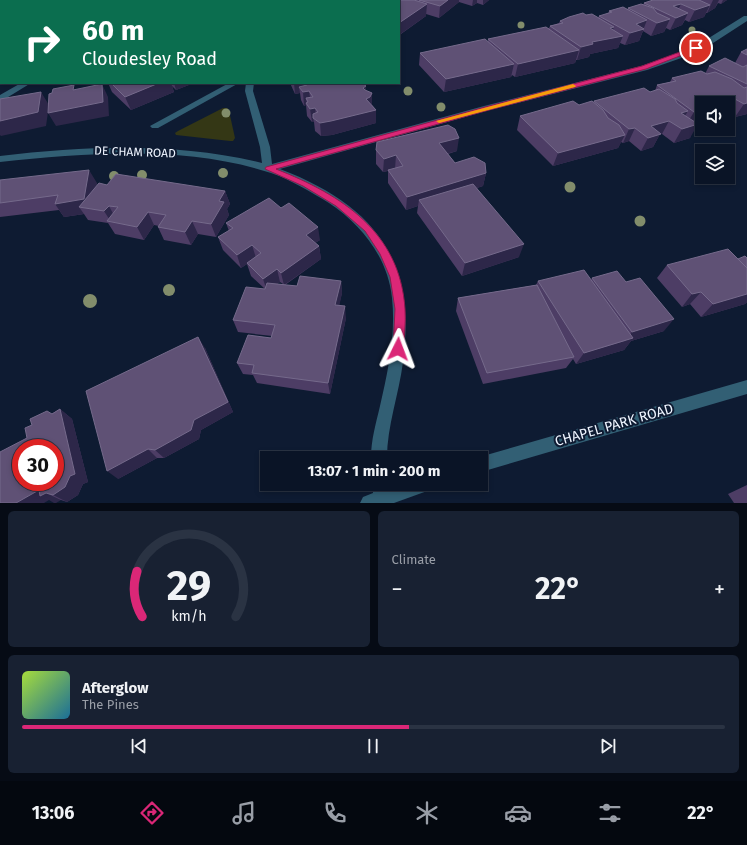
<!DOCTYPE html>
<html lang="en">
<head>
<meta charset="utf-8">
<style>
	:root { --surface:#0a1426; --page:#182132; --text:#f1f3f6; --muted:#999ea7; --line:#2a3343; --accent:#db2777 }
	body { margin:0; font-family:"Fira Sans",sans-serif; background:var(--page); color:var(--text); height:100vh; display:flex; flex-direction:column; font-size:15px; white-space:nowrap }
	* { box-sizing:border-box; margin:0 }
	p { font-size:13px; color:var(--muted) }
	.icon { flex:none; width:22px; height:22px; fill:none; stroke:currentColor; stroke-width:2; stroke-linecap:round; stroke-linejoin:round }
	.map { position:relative; height:503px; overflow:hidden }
	.details { display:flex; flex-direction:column; gap:8px; padding:8px; background:#060b15; flex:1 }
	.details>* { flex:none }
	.hud { position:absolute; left:0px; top:0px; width:400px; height:84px; box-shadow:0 2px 6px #0003,0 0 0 1px var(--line); background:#0b6e4f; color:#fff; overflow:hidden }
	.fabs { position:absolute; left:695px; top:96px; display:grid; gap:8px }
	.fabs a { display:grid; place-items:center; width:40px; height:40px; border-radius:0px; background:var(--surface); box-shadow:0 2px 6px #0003,0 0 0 1px var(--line); font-size:20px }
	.speed { position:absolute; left:12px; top:439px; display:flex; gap:8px; font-size:20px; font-weight:700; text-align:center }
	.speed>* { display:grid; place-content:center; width:52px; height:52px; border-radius:50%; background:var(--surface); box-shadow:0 2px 6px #0003,0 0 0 1px var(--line); line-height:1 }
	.speed .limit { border:6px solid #d22; background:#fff; color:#111 }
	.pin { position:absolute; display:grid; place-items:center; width:34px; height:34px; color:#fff; margin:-17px; border:2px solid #fff; border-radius:50%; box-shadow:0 1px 4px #0007 }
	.me { position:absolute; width:44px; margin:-22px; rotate:3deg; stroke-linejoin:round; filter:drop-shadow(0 0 3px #0008) }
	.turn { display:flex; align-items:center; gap:14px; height:84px; padding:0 16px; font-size:18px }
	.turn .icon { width:52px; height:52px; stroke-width:2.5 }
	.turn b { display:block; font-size:28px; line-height:34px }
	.big { font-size:30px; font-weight:700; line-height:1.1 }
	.details .tile { flex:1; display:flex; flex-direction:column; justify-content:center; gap:6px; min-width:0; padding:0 14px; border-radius:6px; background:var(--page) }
	.details .dial { align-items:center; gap:0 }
	.dial svg { height:104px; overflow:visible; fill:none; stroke:var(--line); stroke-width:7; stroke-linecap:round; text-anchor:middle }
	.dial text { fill:var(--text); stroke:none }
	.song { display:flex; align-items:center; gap:12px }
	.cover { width:48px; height:48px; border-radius:6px; background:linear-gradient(135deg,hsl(80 70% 55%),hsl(200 70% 35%)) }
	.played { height:4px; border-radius:2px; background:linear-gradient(90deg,var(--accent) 55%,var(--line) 55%) }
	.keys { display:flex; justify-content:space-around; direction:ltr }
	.heat { display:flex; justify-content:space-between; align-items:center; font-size:22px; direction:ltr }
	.details .tiles { flex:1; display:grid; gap:8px; grid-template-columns:1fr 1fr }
	.tile:last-child { grid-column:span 2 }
	.trip { position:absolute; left:260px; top:451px; width:228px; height:40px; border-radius:0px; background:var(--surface); box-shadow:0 2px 6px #0003,0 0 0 1px var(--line); font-weight:700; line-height:40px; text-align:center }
	.tab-bar { display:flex; height:64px; justify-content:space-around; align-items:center; background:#04080f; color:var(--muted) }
	.tab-bar .icon { width:28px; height:28px }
	.tab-bar .selected { color:var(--accent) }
	.tab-bar b { font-size:18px; color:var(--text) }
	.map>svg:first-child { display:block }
	.green { fill:#343715 }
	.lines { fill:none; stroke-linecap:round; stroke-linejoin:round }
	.lane { stroke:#325f74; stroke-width:12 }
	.street { fill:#325f74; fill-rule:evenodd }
	.tree { fill:#828d6b }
	.wall { fill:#4d3d65; fill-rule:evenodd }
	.shaded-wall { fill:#2d2749 }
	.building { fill:#5f5175; stroke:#756a8b; fill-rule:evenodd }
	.route { fill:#db2777; stroke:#8e194d }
	.slow { fill:#f59e0b }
	.labels { text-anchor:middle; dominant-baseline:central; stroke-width:4; stroke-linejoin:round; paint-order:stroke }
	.street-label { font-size:12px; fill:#eff5ff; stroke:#0e1b32 }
	.near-street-label { font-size:14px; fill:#eff5ff; stroke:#0e1b32 }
</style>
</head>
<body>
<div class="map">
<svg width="747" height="503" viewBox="0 0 747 503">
	<rect width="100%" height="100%" fill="#0e1b32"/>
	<path class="green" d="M223 108H227L229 111 235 138 233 141H230L176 135 175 133 178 131Z"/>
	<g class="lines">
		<path class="lane" d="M0 29 1 28"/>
		<path class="street" d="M744 16H747V21L710 45 687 56 647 70 490 110 280 169C374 205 417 260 403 362 399 394 387 426 387 458H371C371 440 376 423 380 406 388 371 396 335 392 298 388 258 362 225 329 203 311 192 291 180 271 173 185 145 89 153 0 162V156C88 146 176 142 262 163L260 147 245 91 246 83H254L253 91 270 147 272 164 484 106 641 66 681 52 704 41Z
			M21 83H31L0 102V95Z
			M229 83H239L158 128H152L150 126Z
			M747 380V394L481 472V458H476Z
			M373 484H389L390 487 399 484H432L430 490 394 503H360L363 497 373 493Z"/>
	</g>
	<g class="tree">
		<circle cx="521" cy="25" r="3.5"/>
		<circle cx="692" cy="30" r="3.5"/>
		<circle cx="408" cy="91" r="4.5"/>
		<circle cx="441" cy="107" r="4.5"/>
		<circle cx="226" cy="113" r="4.5"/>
		<circle cx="223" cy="173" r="5"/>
		<circle cx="142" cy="175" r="5"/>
		<circle cx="114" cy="176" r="5"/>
		<circle cx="570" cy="187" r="5.5"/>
		<circle cx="640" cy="221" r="5.5"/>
		<circle cx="169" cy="290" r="6"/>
		<circle cx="90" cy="301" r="7"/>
	</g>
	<path class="wall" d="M191 0H298L296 1H191Z
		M401 0H489L483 5 477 3 472 6 459 2 439 18 426 14V16L401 34Z
		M653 0H727L721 4 718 3 715 8 707 13H706L704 17 689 22 685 20 682 25 670 30 666 28 664 32 651 36 643 31 639 41 625 45 620 43 618 48 590 54 589 57 577 60H576L575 63 515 77 512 75 511 77 444 92 419 65 420 53 488 41V39L549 28 550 26 559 23 560 21 586 15 598 18 599 16 608 14 609 11 627 10 628 8 643 5 644 3Z
		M747 49V114L735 117 728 113V103L702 120 695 122 690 138 674 143 662 134H660L653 147 641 151 629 141 623 143 621 142 618 148 553 166 517 130 520 116 579 105 593 102 594 101 650 92 655 91 657 85 670 82 672 78 705 74 709 66 735 63 741 52Z
		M108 83H194L176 90 172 86 174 92 131 110 112 92Z
		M290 83H362L366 86V91L372 93V105L376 110V123L332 135 321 136 315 131 314 122H312L307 116 306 105 304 106 301 100 300 93 295 94Z
		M376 150 457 151 448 154 455 163 486 173 483 186 477 188 519 257 462 276 417 213 418 206 406 210 388 183V171L383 172 376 164Z
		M0 180 97 183 96 187 107 185 225 191 230 204 227 209 229 215 216 237 198 234 191 245 164 240 158 227 159 226 154 225 144 240 115 234 108 223 88 220 84 214 64 217 59 210 0 217Z
		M226 223 320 240 315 243 319 246 321 259 285 285 297 286 341 281 342 293 339 305 346 318 330 394 257 383 253 375 243 374 237 363 271 338 272 336 238 332 233 320 265 289 251 276 247 264 241 268 223 250 218 237 229 231ZM280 282 283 284H277Z
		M747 258V302L745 304 701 317 690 304 682 307 657 278 667 265Z
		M592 278 664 331 631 341 624 350 576 364 573 359 566 368 483 384 456 311 458 298 536 285 538 281 591 280Z
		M205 348 233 412 201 430 199 439 164 458H157L118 479Z
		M60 409 72 419 88 482 83 484 78 495 67 502 61 500H49L27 438 32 425Z
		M747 485V503H734L728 494Z"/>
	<path class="shaded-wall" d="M221 0H252V1H219Z
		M298 0H343L341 1H296Z
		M448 0H459V2L439 18 440 6Z
		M473 0H477V3L472 6Z
		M483 0H489L483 5Z
		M713 0H719L715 8 707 13Z
		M723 0H727L721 4Z
		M427 4 426 16 399 35V23Z
		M681 4 675 16 673 6Z
		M710 5 704 17 689 22 695 10Z
		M688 13 682 25 670 30 676 18Z
		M670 19 664 32 651 36 657 23Z
		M647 20 639 41 625 45 630 33 636 24Z
		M614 27 610 39 623 36 618 48 590 54 589 57 577 60 581 47 610 28Z
		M579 50 575 63 515 77 518 64Z
		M514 64 511 77 444 92 446 79Z
		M159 83H171L174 92 131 110 125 97Z
		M174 83H194L176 90Z
		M294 83H315L307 85 306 83 307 92 309 91 311 104 308 102 306 98 307 104 306 103V105L304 106 303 92 299 87 300 93 295 94Z
		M102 84 108 97 109 116 56 126 48 113Z
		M366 86V99L363 88Z
		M41 92 49 105 46 126 1 136 0 135V121Z
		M372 93V106L366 99Z
		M735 99 728 110V103H721L722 102Z
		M747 103V114L735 117 744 104Z
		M315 108 317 121 313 118 314 122H312L310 109Z
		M702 109V120L686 125 694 112Z
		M376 110V123L332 135 321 136 320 123Z
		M688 111 680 124 681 113Z
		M669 121 662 134H660L653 147 641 151 648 138 651 126Z
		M698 124 690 138 674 143 682 129Z
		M635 128 629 141 623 143 629 129Z
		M625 135 618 148 553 166 558 153Z
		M459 138 457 151 438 156 439 143Z
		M396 155 395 169 383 172 384 159Z
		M89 170 97 183 93 209 79 207 84 214 64 217 55 204Z
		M486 173 483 186 422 205 419 200 418 206 406 210 407 197Z
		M225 191 230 204 227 209 229 215 216 237 211 224 219 201Z
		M109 206 116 219 111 222 104 211Z
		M148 212 154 225 144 240 137 227Z
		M192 221 198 234 191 245 185 232Z
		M318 227 320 240 308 248 306 235Z
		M524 244 519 257 462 276 465 263Z
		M252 245 256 258 241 268 237 255Z
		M319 246 321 259 284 285 281 273Z
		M277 269 280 282 267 291 263 279Z
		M341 281 342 293 337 317 335 305Z
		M701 292 690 304 682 307 692 294Z
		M747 294V302L745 304 701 317 713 304Z
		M345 306 346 318 330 394 328 383Z
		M674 319 664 331 631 341 624 350 576 364 584 353 625 341 632 332Z
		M198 337 205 348 233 412 201 430 199 439 164 458 155 450Z
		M60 409 72 419 88 482 83 484 78 495 67 502 53 495Z
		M148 449 157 458 118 479 107 471Z
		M39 490 46 493 61 500 56 503H54L49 500 44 503H16Z"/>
	<path class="building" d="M208 0H221L219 1H212Z
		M259 0H298L296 1H256Z
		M401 0H414L427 4 399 23V1Z
		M419 0H448L440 6Z
		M653 0H699L710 5 695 10 681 4 673 6 688 13 676 18 644 3Z
		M641 4 653 8 657 13 670 19 657 23 628 8Z
		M623 7 647 20 636 24 644 29 630 33 599 16 612 12 609 11Z
		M583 13 586 15 592 14 614 27 610 28 623 36 592 42 593 44 581 47 550 26 563 23 560 21 569 17Z
		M546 27 579 50 518 64 488 39Z
		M485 39 514 64 446 79 420 53Z
		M747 49V55L741 52Z
		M725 58 743 67 747 65V84L709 66Z
		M701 71 707 74 715 72 732 79 744 88 747 87V103L744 104 735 99 722 102V103H702V109L694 112 657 85 676 81 672 78Z
		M111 83H159L125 97Z
		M306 83H362L366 86 363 88 365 90 372 93 370 97 366 99 376 110 331 121 320 123 313 118V114L318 112 315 108 310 109 306 103 308 102 306 98 313 97 309 91 303 92 299 87 307 85Z
		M102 84 103 102 48 113 49 94 52 93 53 89 74 85 73 90Z
		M644 88 650 92 659 89 675 99 677 103 688 111 681 113 698 124 682 129 669 121 651 126 661 134 648 138 635 128 629 129 594 101Z
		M41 92 38 112 0 121V99Z
		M573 101 579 105 592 101 603 110 608 118 619 125 625 135 558 153 520 116Z
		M448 125 455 129 459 138 439 143 455 163 474 157 485 163 486 173 407 197 388 170 403 166 396 155 384 159 376 150 377 142Z
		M89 170 84 199 55 204 58 195 0 203V180Z
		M116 174 225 191 219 201 224 202 211 224 192 221 185 232 158 227 166 215 148 212 137 227 107 221 118 207 109 206 104 211 79 207 99 183 107 185Z
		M473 184 524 244 465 263 419 200Z
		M269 198 281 208 289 203 318 227 306 235 319 246 281 273 277 269 263 279 247 263 261 253 252 245 237 255 218 237 233 228 226 223Z
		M728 249 747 268V294L713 304 701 292 692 294 667 265Z
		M745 256 747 258V268L738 259Z
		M584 270 633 338 584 353 538 281Z
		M617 271 626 282 640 278 674 319 632 332 592 278Z
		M300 276 341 281 335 305 345 306 328 383 252 373 254 365 237 363 248 335 271 338 275 325 233 320 246 287 265 289 267 283 297 286Z
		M537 285 574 357 487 373 458 298Z
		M198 337 228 402 194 420 191 430 155 450 148 449 107 471 86 391Z
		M60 409 75 474 70 476 65 487 53 495 46 493 40 496 39 490 16 503H0V452L27 438 25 428 32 425 30 419 47 411 52 414ZM21 448H55V482H21Z"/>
	<path class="route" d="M696 46 699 48 698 49 646 69 489 110 276 169C342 195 400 232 405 309 406 322 404 336 404 349L402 352 398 353 395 352 393 349 395 309 390 277 380 254 365 231 336 206 303 186 265 169 266 167 485 107 642 66Z"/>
	<path class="slow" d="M573 84 576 86 575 87 439 123 436 121Z"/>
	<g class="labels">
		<g class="street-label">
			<text transform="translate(135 152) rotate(2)">DE CHAM ROAD</text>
		</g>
		<g class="near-street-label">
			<text transform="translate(614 425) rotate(-16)">CHAPEL PARK ROAD</text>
		</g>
	</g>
</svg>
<div class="fabs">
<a><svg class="icon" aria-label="sound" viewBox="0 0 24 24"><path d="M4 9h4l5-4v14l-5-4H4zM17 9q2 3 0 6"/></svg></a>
<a><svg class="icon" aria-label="layers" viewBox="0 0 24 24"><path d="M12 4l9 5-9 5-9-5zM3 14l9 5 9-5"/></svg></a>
</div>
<div class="speed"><div class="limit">30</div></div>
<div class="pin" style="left:696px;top:48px;background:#d93025"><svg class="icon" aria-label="arrive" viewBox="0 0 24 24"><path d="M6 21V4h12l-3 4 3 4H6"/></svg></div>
<svg class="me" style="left:398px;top:349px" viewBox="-20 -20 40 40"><path d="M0-17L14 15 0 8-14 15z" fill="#db2777" stroke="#fff" stroke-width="4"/></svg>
<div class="trip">13:07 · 1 min · 200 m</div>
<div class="hud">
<div class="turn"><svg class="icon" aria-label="right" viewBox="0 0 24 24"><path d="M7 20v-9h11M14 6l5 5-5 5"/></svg><div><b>60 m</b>Cloudesley Road</div></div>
</div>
</div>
<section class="details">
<div class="tiles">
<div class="tile dial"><svg viewBox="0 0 100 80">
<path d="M14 69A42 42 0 1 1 86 69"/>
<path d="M14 69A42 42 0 0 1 10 34" stroke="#db2777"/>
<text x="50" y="56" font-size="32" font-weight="700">29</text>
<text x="50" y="72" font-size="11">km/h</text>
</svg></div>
<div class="tile"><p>Climate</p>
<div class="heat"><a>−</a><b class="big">22°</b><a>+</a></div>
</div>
<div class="tile">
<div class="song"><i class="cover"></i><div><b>Afterglow</b><p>The Pines</p></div></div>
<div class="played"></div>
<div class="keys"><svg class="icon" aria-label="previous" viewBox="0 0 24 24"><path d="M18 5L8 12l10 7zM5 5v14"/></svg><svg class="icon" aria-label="pause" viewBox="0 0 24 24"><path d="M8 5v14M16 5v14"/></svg><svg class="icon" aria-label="next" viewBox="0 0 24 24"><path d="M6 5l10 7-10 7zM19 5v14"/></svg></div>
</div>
</div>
</section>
<nav class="tab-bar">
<b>13:06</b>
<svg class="icon selected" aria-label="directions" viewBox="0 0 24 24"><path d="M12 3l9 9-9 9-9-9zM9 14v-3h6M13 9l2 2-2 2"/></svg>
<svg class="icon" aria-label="music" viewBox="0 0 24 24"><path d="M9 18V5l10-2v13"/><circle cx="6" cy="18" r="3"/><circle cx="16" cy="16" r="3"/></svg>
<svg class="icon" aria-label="phone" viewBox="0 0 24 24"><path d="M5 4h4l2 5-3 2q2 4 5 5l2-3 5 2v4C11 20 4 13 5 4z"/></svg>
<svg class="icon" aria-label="climate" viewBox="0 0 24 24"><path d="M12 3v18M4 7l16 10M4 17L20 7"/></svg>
<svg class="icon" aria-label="car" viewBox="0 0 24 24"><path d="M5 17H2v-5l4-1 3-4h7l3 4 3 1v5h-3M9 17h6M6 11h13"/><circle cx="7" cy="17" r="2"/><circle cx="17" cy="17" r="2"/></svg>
<svg class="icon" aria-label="filters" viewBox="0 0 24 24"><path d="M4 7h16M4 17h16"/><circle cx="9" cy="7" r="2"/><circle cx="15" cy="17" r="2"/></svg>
<b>22°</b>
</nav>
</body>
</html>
